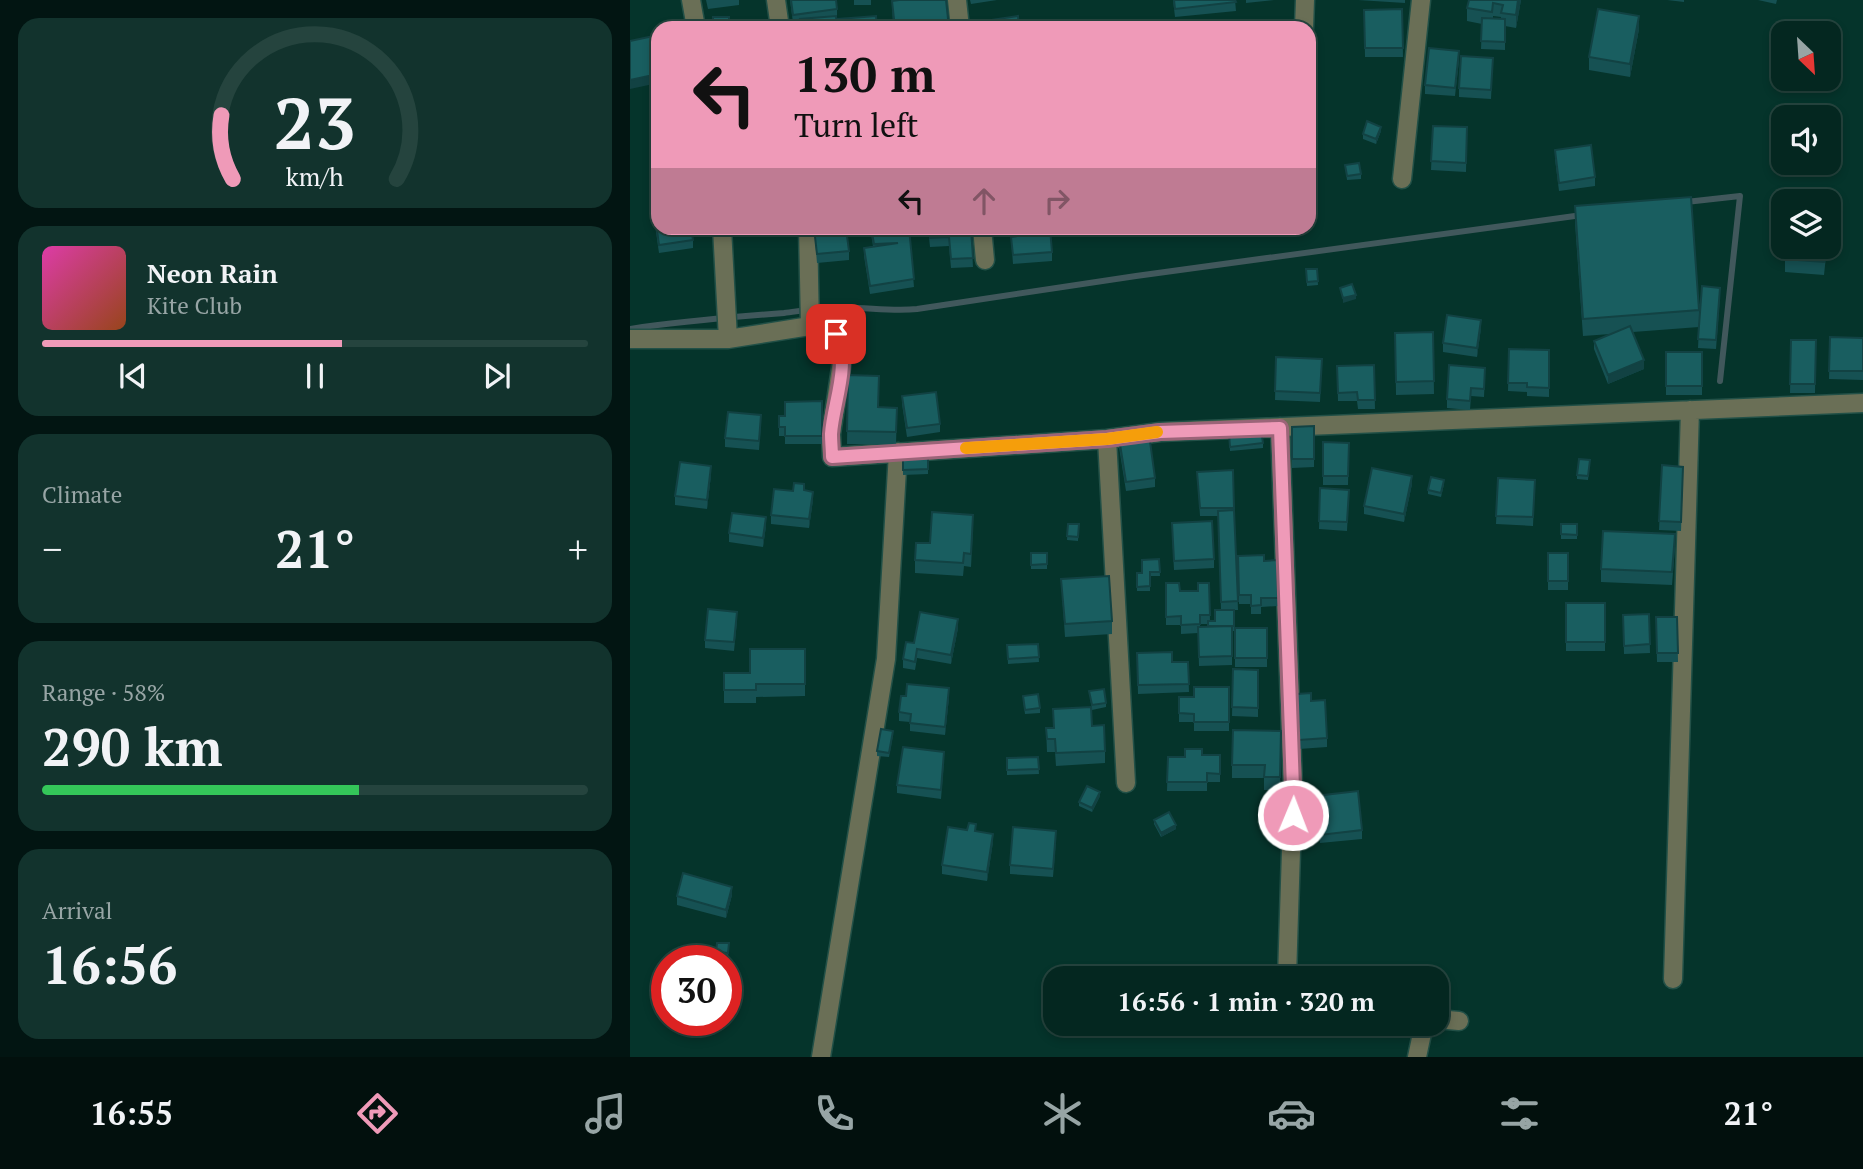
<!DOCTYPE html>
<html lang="en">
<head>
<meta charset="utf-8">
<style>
	:root { --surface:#042720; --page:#12332d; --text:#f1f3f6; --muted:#97a5a5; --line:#25443e; --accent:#ef9ab8 }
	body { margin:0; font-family:"PT Serif",serif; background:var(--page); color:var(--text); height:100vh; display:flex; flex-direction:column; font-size:26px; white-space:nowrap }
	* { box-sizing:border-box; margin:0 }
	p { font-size:23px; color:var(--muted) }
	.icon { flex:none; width:38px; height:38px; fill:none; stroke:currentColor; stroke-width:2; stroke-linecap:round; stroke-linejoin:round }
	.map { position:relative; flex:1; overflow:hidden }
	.drawer { display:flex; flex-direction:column; gap:18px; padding:18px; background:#021512; width:630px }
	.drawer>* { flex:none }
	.top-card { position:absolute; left:21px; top:21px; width:665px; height:214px; border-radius:21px; box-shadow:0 4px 10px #0003,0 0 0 2px var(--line); background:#ef9ab8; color:#111; overflow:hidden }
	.needle { width:46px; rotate:155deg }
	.fabs { position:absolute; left:1141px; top:21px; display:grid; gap:14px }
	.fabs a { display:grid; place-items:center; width:70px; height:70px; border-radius:14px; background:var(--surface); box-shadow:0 4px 10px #0003,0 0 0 2px var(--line); font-size:35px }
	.speed { position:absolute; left:21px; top:945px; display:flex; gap:14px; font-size:35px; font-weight:700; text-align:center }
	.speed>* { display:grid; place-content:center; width:91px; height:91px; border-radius:50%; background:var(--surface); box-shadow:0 4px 10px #0003,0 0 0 2px var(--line); line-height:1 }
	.speed .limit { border:10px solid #d22; background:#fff; color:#111 }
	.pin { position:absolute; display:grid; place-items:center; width:60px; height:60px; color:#fff; margin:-30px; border-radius:14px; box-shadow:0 4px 10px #0006 }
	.me { position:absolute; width:77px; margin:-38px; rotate:1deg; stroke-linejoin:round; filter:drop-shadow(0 0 5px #0008) }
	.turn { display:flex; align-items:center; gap:24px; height:147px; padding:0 28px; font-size:32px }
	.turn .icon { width:91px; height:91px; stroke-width:2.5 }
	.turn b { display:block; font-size:49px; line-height:60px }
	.lanes { display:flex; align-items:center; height:66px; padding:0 28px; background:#0003; justify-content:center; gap:35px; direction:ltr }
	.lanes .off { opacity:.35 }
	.big { font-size:52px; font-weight:800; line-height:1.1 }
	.drawer .card { flex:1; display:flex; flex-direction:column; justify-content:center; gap:10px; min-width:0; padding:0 24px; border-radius:21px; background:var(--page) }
	.drawer .dial { align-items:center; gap:0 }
	.dial svg { height:182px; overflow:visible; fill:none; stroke:var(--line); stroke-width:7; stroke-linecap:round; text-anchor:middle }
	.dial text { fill:var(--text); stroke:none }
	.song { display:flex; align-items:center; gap:21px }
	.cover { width:84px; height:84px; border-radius:10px; background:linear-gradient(135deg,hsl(320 70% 55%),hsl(20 70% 35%)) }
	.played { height:7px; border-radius:4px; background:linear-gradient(90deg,var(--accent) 55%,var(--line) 55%) }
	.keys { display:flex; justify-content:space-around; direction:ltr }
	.heat { display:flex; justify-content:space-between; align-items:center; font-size:38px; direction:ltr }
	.charge { height:10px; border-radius:5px; background:linear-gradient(90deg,#34c759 58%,var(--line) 0) }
	.trip { position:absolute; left:413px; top:966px; width:406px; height:70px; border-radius:21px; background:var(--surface); box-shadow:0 4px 10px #0003,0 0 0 2px var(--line); font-weight:800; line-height:70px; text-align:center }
	.menu { display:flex; height:112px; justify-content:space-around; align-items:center; background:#02100d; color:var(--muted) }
	.menu .icon { width:49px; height:49px }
	.menu .selected { color:var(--accent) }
	.menu b { font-size:32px; color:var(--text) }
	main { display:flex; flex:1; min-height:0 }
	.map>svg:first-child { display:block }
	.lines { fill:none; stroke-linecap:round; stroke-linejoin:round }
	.stream { stroke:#41585c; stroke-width:6 }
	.minor-casing { stroke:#225047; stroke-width:21 }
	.minor { stroke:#6a6f56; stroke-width:18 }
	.wall { fill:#165153; fill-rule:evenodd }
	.shaded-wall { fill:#124243 }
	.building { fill:#195e60; stroke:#124243; stroke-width:2 }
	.route-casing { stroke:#9b6478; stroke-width:18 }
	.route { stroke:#ef9ab8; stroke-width:12 }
	.slow { stroke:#f59e0b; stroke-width:12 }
</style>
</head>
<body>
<main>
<section class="drawer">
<div class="card dial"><svg viewBox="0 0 100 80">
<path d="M14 69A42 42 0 1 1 86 69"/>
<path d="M14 69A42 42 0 0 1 9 41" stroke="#ef9ab8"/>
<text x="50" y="56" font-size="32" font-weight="700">23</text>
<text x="50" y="72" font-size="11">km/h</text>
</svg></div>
<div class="card">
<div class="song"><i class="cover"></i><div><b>Neon Rain</b><p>Kite Club</p></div></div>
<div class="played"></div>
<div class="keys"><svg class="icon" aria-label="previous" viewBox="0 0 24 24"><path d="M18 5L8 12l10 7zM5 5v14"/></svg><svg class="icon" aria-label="pause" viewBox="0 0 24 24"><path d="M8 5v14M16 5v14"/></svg><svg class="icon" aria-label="next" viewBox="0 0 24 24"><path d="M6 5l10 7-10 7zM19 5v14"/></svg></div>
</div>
<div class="card"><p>Climate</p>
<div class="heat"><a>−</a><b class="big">21°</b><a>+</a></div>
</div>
<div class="card"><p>Range · 58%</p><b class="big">290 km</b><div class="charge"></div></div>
<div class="card"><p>Arrival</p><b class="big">16:56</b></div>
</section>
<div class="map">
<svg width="1233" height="1057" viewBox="0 0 1233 1057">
	<rect width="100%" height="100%" fill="#05342b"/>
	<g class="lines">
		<path class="stream" d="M1056 202 1110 196 1090 381
			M0 329C51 321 103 317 154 313 170 311 186 308 202 308 231 306 259 312 287 309L506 276 952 215"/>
		<g class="minor-casing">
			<path id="minor" d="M61 0 66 28
				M146 0 150 28
				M327 0 330 28
				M674 28 675 0
				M772 179 791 0
				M92 228 98 339
				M178 228 180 326
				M352 228 355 260
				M0 339H98L180 326 198 329 206 334 210 343 212 361 201 434 202 457 477 439 496 783
				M650 427 663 788 657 977
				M477 439 530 432 1233 403
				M1043 979 1060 410
				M807 1019 829 1021
				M191 1057 256 659 268 452
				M787 1057 794 1024"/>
		</g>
		<use href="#minor" class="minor"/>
	</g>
	<path class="wall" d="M76 0H109V5L78 9Z
		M160 0H206L207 9V17L206 18 207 28H170V22L163 23Z
		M224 0H241V5H224Z
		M340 0H367L341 4Z
		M543 0H605L606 11 545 17Z
		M616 0H644L616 3Z
		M728 0H775V3Z
		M839 0H891L886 28 875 26V50L851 49 852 24 837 21V8ZM863 16 871 17V19H863Z
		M1037 0H1054V2Z
		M1128 0H1147L1146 4Z
		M262 1 319 28H263Z
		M772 9 773 57H735L734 10Z
		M1009 29 1000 77 959 70V57Z
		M863 58 861 99 829 97V88Z
		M829 60 825 96 795 94V85Z
		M803 126 837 127 836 172 801 170Z
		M751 131 746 144 733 139V134Z
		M925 150 965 177V186L929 191 925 159Z
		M715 165 731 174V179L717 180Z
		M945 206 1069 310V322L1090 296 1086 349 1068 348 1069 327 1003 332 1014 369 978 384 964 349V341L981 334 953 336 945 223Z
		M24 209 63 240V248L29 253 24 218Z
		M184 228 219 251V260L187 263Z
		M240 228H279L284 287 240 294 234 256V248L243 246Z
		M298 228H341L343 267 321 268 319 246 300 247Z
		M502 228H535V230L503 235Z
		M381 237 422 252V261L383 264Z
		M1197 247 1194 275 1155 272V259Z
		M676 269H687L688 285 677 286Z
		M851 328 847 357 813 352V343Z
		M803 332 804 394 766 395 765 333Z
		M1200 337 1233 338V380L1199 379Z
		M1161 340H1186L1185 393H1160Z
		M879 349 919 350V397L897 396V392L878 391Z
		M1036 352H1072V395H1036Z
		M646 357 692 359 690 402 645 400Z
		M744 365 745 409H728L727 401H708L707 366Z
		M218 375 248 407 267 408 266 445 217 444Z
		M855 376 854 397 841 396 840 410 817 408V399Z
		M272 396 310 424V432L277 437 272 404Z
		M192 401V444H155V436H149V416H155Z
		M131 424 129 450 95 447V438Z
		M684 426V467L662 468V427Z
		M489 438 525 478V487L496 491 489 447Z
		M599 439 633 443V448L600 451Z
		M693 442 719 443 718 485H693Z
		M298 451V474L273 475V452Z
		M960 460 958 480 947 479V475Z
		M1032 465 1053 475 1051 531 1029 530Z
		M603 470 608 610H604V631H602V665L569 666 568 633 551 634V625H536V583L550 591H568L579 583 580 621H585L591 610 588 516H570L567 472ZM570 624H578V626L570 627Z
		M81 475 77 509 45 505V496Z
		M868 478 905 480 903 526 866 524Z
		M782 484 774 522 734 514V506Z
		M814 484 811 497 798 494V490Z
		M690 488 719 490 717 531 689 529Z
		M163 491H174L183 500 179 528 141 524V515Z
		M438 524H449L448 541 437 540Z
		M931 524H947V539H931Z
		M136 526 133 547 99 542V533Z
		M343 528 341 567 334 566 333 576 285 573V560L300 543Z
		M542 532 584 559V568L544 570Z
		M1045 547 1042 585 971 582V569Z
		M401 553H417V569H401Z
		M918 553H938V590H918Z
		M608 556 634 561 647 560 648 606 631 607V614H621V604H609Z
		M529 559 530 576H520V591H507V573H512Z
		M431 579 482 621V634L435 637Z
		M936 603H975V651H936Z
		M1019 614 1020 653 994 654 993 615Z
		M1026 617H1047L1048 662H1027Z
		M107 621 104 651 75 648V640Z
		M328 628 321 664 287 658 285 670 273 668V659L284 643Z
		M605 628H637V667H605Z
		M408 644 409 662 378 664 377 645Z
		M175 649V696L126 697V703H94V673H120Z
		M507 653 542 662H558L559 692 508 694Z
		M603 669 628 670V717L602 716Z
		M599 687V731H564V722H549V697H564Z
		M459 691 476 703V707L462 710Z
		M276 696 319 697 315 735 280 731V722L269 721V712Z
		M393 700 410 708V713L395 714Z
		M667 702 697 738V747L669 749Z
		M423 709 462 726 475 751V763L426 766 425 752H417L416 728H423Z
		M651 731 650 790H634V778H602V765Z
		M263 735 259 757 247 756V751Z
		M572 755H590V782H577V791H537L538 757H555Z
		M408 757 409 774 377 775V758Z
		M314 761 311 799 267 793V785Z
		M694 795 732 830V839L690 843 687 802 694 801Z
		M470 796 462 812 449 806V802Z
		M524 820 546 829 531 837 524 824Z
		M346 831 363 842 357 881 312 874V865Z
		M426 839 423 877 380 874V865Z
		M102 895 96 918 47 905V896Z
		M87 943H99L98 958 86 957Z"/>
	<path class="shaded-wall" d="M888 0H891L886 28V15Z
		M1009 16V29L1000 77V64Z
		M28 74V83L0 89V80Z
		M751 127V131L746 144V139Z
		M726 295V299L713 303V298Z
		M851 320V328L847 357V348Z
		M1014 360V369L978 384V375Z
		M81 466V475L77 509V500Z
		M782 476V484L774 522V514Z
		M183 492V500L179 528V519Z
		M136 517V526L133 547V538Z
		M328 619V628L321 664V655Z
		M319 688V697L315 735V727Z
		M470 792V796L462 812V808Z
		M546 825V829L531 837V833Z
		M363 834V842L357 881V872Z
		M102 887V895L96 918V910Z"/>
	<path class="building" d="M161 0H206L207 9 163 15Z
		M269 0H316L319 28H265L262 1Z
		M544 0H605L606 2 545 9Z
		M839 0H888L886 15 871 13 873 5 863 3 862 12 837 8Z
		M772 9 773 48H735L734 10Z
		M968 9 1009 16 1000 64 959 57Z
		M206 16 207 28H171L170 19Z
		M246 16 247 28H209L208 19Z
		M388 16 389 28H354V21Z
		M83 17H99V28H83Z
		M852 18 875 19V42L851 41Z
		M28 35V74L0 80V41Z
		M799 48 829 51 825 88 795 85Z
		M831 56 863 58 861 90 829 88Z
		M737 121 751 127 746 139 733 134Z
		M803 126 837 127 836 163 801 161Z
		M961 145 965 177 929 183 925 150Z
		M729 163 731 174 717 176 715 165Z
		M1061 197 1069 310 953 319 945 206Z
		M24 209H28V228H61L63 240 29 245Z
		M184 228H216L219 251 187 254Z
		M241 228H279L284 279 240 286 234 248 268 243 244 244Z
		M299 228H341L343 258 321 259 319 237 300 238Z
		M395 228H420L422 252 383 255 381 237 395 235Z
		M1156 247H1196L1194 262 1155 259Z
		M676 269H687L688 281 677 282Z
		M722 284 726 295 713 298 710 288Z
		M1072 286 1090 288 1086 340 1068 339Z
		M817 315 851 320 847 348 813 343Z
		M1000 326 1014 360 978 375 964 341Z
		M803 332 804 381 766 382 765 333Z
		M1200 337 1233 338V371H1199Z
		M1161 340H1186L1185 384H1160Z
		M879 349 919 350V388L897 387V383H878Z
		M1036 352H1072V386H1036Z
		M646 357 692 359 690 393 645 391Z
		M744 365 745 400H728L727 392 708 393 707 366Z
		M819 365 855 368 854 389 841 388 840 401 817 399Z
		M218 375 249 376 248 407 267 408 266 432 217 431Z
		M306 392 310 424 277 428 272 396Z
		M192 401V436H155V427H149V416H155V402Z
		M98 412 131 415 129 441 95 438Z
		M684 426V459H662V427Z
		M631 430 633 443 600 447 599 434Z
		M519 434 525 478 496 482 489 438Z
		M693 442 719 443 718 476H693Z
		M298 451V469L273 470V452Z
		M949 459 960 460 958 476 947 475Z
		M50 462 81 466 77 500 45 496Z
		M1032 465 1053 467 1051 522 1029 521Z
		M742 468 782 476 774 514 734 506Z
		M603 470 604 508H570L567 472Z
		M801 477 814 480 811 493 798 490Z
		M868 478 905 480 903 517 866 516Z
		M164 483 174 484V490L183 492 179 519 141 515 144 489 163 491Z
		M690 488 719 490 717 522 689 521Z
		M604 510 608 601 591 602 588 511Z
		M302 512 343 515 341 554 334 553 333 563 285 560 286 543H300Z
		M102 513 136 517 133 538 99 533Z
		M582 521 584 559 544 561 542 523Z
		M438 524H449L448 537 437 536Z
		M931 524H947V535L931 534Z
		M973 531 1045 534 1042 572 971 569Z
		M401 553H417V564L401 565Z
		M918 553H938V581H918Z
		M634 555V561L647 560 648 598H631V605L621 606V595H609L608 556Z
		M529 559 530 572H520V586L507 587V573H512V560Z
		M479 576 482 621 435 624 431 579Z
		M536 583H549L550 591H568V583H579L580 615H570V624L551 625V616L536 617Z
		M936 603H975V642H936Z
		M78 609 107 612 104 642 75 640Z
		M585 610H604V626H578V621H585Z
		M290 612 328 619 321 655 287 649 285 662 273 659 276 642 284 643Z
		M1019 614 1020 644 994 646 993 615Z
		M1026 617H1047L1048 653H1027Z
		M602 626V656L569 657 568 627Z
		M605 628H637V658H605Z
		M408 644 409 657 378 659 377 645Z
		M120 649H175V684H126V690H94V673H120Z
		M542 652V662H558L559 684 508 685 507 653Z
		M603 669 628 670V708L602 707Z
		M277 684 319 688 315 727 280 723 281 714 269 712 271 696H276Z
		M564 687H599V722H564V714L549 713V697H564Z
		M474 689 476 703 462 705 459 691Z
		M681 693V701L695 700 697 738 669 740 667 694Z
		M408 694 410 708 395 710 393 696Z
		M461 707 462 726 474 725 475 751 426 753 425 739H417L416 728H424L423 709Z
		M251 729 263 731 259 753 247 751Z
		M603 730 651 731 650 777H634L635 765H602Z
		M273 747 314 752 311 790 267 785Z
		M555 749H572V755H590V774L577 773V782H537L538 757H555Z
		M408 757 409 769 377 770V758Z
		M457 786 470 792 462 808 449 802Z
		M728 791 732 830 690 835 687 802 694 801V795Z
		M539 812 546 825 531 833 524 820Z
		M339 823 346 824 345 831 363 834 357 872 312 865 318 827 337 830Z
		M383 827 426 831 423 869 380 865Z
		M53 873 102 887 96 910 47 896Z
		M87 943H99L98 953 86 952Z"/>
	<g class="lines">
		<g class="route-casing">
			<path id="route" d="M206 334C221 365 203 403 201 434 201 442 202 450 202 457L477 439 530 432 650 428 663 788V815"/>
		</g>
		<use href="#route" class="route"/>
		<path class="slow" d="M336 448 477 439 527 432"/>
	</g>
</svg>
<div class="fabs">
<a><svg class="needle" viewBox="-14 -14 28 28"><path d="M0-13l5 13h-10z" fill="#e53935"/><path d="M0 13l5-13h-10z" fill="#97a5a5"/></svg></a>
<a><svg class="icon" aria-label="sound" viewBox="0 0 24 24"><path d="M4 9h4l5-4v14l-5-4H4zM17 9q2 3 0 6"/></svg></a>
<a><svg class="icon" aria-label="layers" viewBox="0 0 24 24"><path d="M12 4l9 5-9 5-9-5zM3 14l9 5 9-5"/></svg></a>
</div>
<div class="speed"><div class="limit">30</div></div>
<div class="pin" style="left:206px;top:334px;background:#d93025"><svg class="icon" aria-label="arrive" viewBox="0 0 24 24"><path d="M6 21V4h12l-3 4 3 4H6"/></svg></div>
<svg class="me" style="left:663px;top:815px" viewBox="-20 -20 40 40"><circle r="17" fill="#ef9ab8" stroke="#fff" stroke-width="3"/><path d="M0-11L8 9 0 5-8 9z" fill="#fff"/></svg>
<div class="trip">16:56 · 1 min · 320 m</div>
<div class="top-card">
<div class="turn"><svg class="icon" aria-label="left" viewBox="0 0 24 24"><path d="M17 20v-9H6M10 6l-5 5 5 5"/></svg><div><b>130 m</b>Turn left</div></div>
<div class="lanes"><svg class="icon" aria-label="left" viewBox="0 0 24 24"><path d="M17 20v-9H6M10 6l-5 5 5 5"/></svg><svg class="icon off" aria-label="ahead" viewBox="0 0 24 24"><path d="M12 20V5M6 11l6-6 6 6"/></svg><svg class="icon off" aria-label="right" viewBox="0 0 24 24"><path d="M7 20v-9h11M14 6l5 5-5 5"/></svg></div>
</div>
</div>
</main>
<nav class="menu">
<b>16:55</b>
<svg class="icon selected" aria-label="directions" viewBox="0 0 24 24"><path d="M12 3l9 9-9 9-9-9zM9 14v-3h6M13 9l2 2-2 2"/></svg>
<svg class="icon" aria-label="music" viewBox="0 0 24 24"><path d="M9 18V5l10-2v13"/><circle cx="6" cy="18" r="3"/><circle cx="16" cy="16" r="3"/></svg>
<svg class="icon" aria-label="phone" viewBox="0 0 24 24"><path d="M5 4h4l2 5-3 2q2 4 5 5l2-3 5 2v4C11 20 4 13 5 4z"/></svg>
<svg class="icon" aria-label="climate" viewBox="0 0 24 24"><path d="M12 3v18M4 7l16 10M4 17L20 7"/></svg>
<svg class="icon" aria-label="car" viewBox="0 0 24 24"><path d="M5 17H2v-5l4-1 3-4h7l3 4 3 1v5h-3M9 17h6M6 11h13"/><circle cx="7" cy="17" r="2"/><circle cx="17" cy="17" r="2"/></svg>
<svg class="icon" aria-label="filters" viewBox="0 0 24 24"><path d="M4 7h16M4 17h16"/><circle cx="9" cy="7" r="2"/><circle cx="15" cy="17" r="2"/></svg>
<b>21°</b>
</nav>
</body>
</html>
